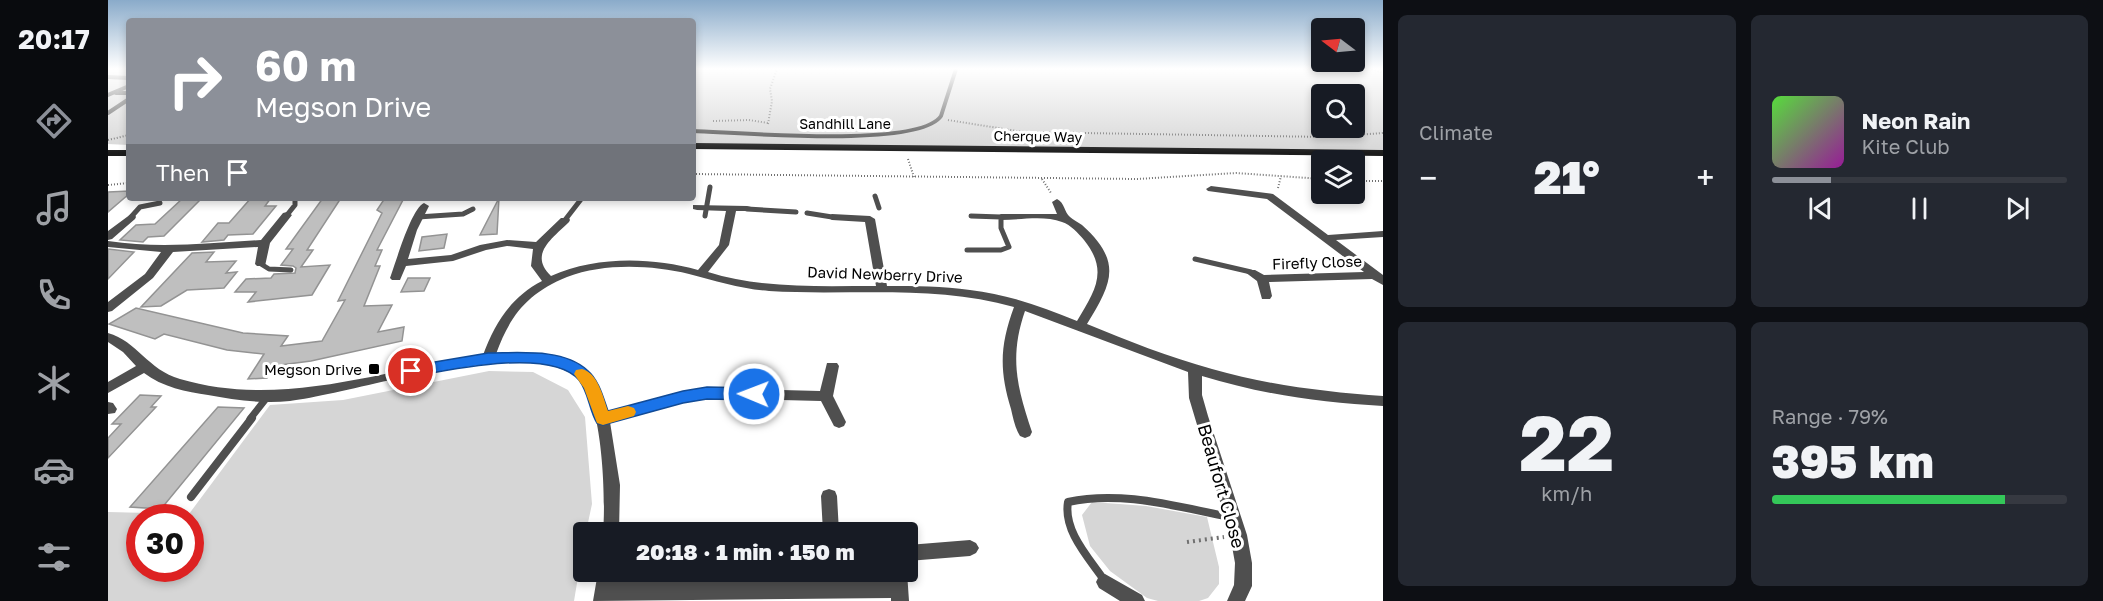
<!DOCTYPE html>
<html lang="en">
<head>
<meta charset="utf-8">
<style>
	:root { --surface:#171b24; --page:#242831; --text:#f1f3f6; --muted:#9ea1a6; --line:#363941; --accent:#8c9099 }
	body { margin:0; font-family:"Golos Text",sans-serif; background:var(--page); color:var(--text); height:100vh; display:flex; flex-direction:column; font-size:22px; white-space:nowrap }
	* { box-sizing:border-box; margin:0 }
	p { font-size:20px; color:var(--muted) }
	.icon { flex:none; width:33px; height:33px; fill:none; stroke:currentColor; stroke-width:2; stroke-linecap:round; stroke-linejoin:round }
	.map { position:relative; flex:1; overflow:hidden }
	.details { display:flex; flex-direction:column; gap:15px; padding:15px; background:#0d0f14; width:720px }
	.details>* { flex:none }
	.top-card { position:absolute; left:18px; top:18px; width:570px; height:183px; border-radius:6px; box-shadow:0 3px 9px #0003; background:#8c9099; color:#fff; overflow:hidden }
	.needle { width:39px; rotate:286deg }
	.fabs { position:absolute; left:1203px; top:18px; display:grid; gap:12px }
	.fabs a { display:grid; place-items:center; width:54px; height:54px; border-radius:6px; background:var(--surface); box-shadow:0 3px 9px #0003; font-size:30px }
	.speed { position:absolute; left:18px; top:504px; display:flex; gap:12px; font-size:30px; font-weight:700; text-align:center }
	.speed>* { display:grid; place-content:center; width:78px; height:78px; border-radius:50%; background:var(--surface); box-shadow:0 3px 9px #0003; line-height:1 }
	.speed .limit { border:9px solid #d22; background:#fff; color:#111 }
	.pin { position:absolute; display:grid; place-items:center; width:51px; height:51px; color:#fff; margin:-26px; border:3px solid #fff; border-radius:50%; box-shadow:0 2px 6px #0007 }
	.me { position:absolute; width:66px; margin:-33px; rotate:271deg; stroke-linejoin:round; filter:drop-shadow(0 0 4px #0008) }
	.turn { display:flex; align-items:center; gap:21px; height:126px; padding:0 30px; font-size:27px }
	.turn .icon { width:78px; height:78px; stroke-width:2.5 }
	.turn b { display:block; font-size:42px; line-height:51px }
	.then { display:flex; align-items:center; height:57px; padding:0 30px; background:#0003; gap:12px; font-size:22px }
	.big { font-size:45px; font-weight:800; line-height:1.1 }
	.details .tile { flex:1; display:flex; flex-direction:column; justify-content:center; gap:9px; min-width:0; padding:0 21px; border-radius:9px; background:var(--page) }
	.details .dial { align-items:center; gap:0 }
	.dial b { font-size:78px; line-height:1 }
	.song { display:flex; align-items:center; gap:18px }
	.cover { width:72px; height:72px; border-radius:9px; background:linear-gradient(135deg,hsl(110 70% 55%),hsl(300 70% 35%)) }
	.played { height:6px; border-radius:3px; background:linear-gradient(90deg,var(--accent) 20%,var(--line) 20%) }
	.keys { display:flex; justify-content:space-around; direction:ltr }
	.heat { display:flex; justify-content:space-between; align-items:center; font-size:33px; direction:ltr }
	.charge { height:9px; border-radius:4px; background:linear-gradient(90deg,#34c759 79%,var(--line) 0) }
	.details .tiles { flex:1; display:grid; gap:15px; grid-template-columns:repeat(2,1fr) }
	.trip { position:absolute; left:465px; top:522px; width:345px; height:60px; border-radius:6px; background:var(--surface); box-shadow:0 3px 9px #0003; font-weight:800; line-height:60px; text-align:center }
	main { display:flex; flex:1; min-height:0 }
	.dock { display:flex; flex-direction:column; width:108px; justify-content:space-around; align-items:center; background:#090b0e; color:var(--muted) }
	.dock .icon { width:42px; height:42px }
	.dock .on { color:var(--accent) }
	.dock b { font-size:27px; color:var(--text) }
	.map>svg:first-child { display:block }
	.green { fill:#d6d6d6; fill-rule:evenodd }
	.building { fill:#bfbfbf; stroke:#939393; stroke-width:1.5 }
	.lines { fill:none; stroke-linecap:round; stroke-linejoin:round }
	.path-far1 { stroke:#717171; stroke-width:2; stroke-dasharray:1 2; stroke-linecap:butt }
	.path { stroke:#717171; stroke-width:4; stroke-dasharray:2 4; stroke-linecap:butt }
	.lane-far3 { stroke:#4f4f4f; stroke-width:4 }
	.lane-far2 { stroke:#4f4f4f; stroke-width:5 }
	.lane-far1 { stroke:#4f4f4f; stroke-width:7 }
	.lane { stroke:#4f4f4f; stroke-width:8 }
	.street { fill:#4f4f4f; fill-rule:evenodd }
	.secondary { fill:#1c1c1c; fill-rule:evenodd }
	.route { fill:#1a73e8; stroke:#114b97; stroke-width:1.5 }
	.slow { fill:#f59e0b }
	.poi-dot { fill:#000; stroke:#fff; stroke-width:2 }
	.labels { text-anchor:middle; dominant-baseline:central; stroke-width:6; stroke-linejoin:round; paint-order:stroke }
	.far-street-label { font-size:14px; fill:#000; stroke:#fff }
	.street-label { font-size:15px; fill:#000; stroke:#fff }
	.poi-label { font-size:15px; fill:#000; stroke:#fff; text-anchor:end }
	.near-street-label { font-size:18px; fill:#000; stroke:#fff }
</style>
</head>
<body>
<main>
<nav class="dock">
<b>20:17</b>
<svg class="icon on" aria-label="directions" viewBox="0 0 24 24"><path d="M12 3l9 9-9 9-9-9zM9 14v-3h6M13 9l2 2-2 2"/></svg>
<svg class="icon" aria-label="music" viewBox="0 0 24 24"><path d="M9 18V5l10-2v13"/><circle cx="6" cy="18" r="3"/><circle cx="16" cy="16" r="3"/></svg>
<svg class="icon" aria-label="phone" viewBox="0 0 24 24"><path d="M5 4h4l2 5-3 2q2 4 5 5l2-3 5 2v4C11 20 4 13 5 4z"/></svg>
<svg class="icon" aria-label="climate" viewBox="0 0 24 24"><path d="M12 3v18M4 7l16 10M4 17L20 7"/></svg>
<svg class="icon" aria-label="car" viewBox="0 0 24 24"><path d="M5 17H2v-5l4-1 3-4h7l3 4 3 1v5h-3M9 17h6M6 11h13"/><circle cx="7" cy="17" r="2"/><circle cx="17" cy="17" r="2"/></svg>
<svg class="icon" aria-label="filters" viewBox="0 0 24 24"><path d="M4 7h16M4 17h16"/><circle cx="9" cy="7" r="2"/><circle cx="15" cy="17" r="2"/></svg>
</nav>
<div class="map">
<svg width="1275" height="601" viewBox="0 0 1275 601">
	<rect width="100%" height="100%" fill="#fff"/>
	<path class="green" d="M0 69H21V145L0 144Z
		M585 69H1275V153L585 147ZM1214 94H1246V128H1214Z
		M381 371 425 372 460 390 477 417 484 504 478 532H476L475 547 466 601H0V512L81 514 162 405 235 400ZM32 518H82V568H32Z
		M984 502 1038 506 1099 517 1111 567V584L1100 598 1091 601H1050L1039 598 1002 571 982 546 974 515Z"/>
	<path class="building" d="M21 191V194L0 212V192Z
		M143 198H163L157 206H168L145 234 120 235 116 240 94 242 110 223H121Z
		M215 198H233L199 250H205L193 267 222 265 204 295 140 302 148 292H127L138 279 163 278 166 274 187 273 188 268 185 266 173 265 185 249H178Z
		M277 198H296L269 250H274L267 266H272L256 306 284 305 270 332 296 327 294 341 203 361 165 366 159 378 140 379 156 354 119 350 56 334 47 339 1 324 28 308 135 333 180 336 173 346 214 341 237 300 230 301 274 213 269 210Z
		M391 198 389 234 372 235Z
		M74 199H93L56 236 40 237 35 242 12 240 28 225 47 224Z
		M339 234 336 248 311 251 314 237Z
		M0 249 26 252 0 279Z
		M106 252 98 262 128 261 118 273 129 272 116 288 79 290 53 306 33 307 84 253Z
		M300 278H322L316 291 293 292Z
		M32 395 53 396 43 407H48L0 458V438L13 424H4Z
		M110 407 136 408 53 509 22 507Z"/>
	<g class="lines">
		<path class="path-far1" d="M1264 69 1275 73
			M840 120 915 132 1219 137 1275 133
			M605 121 641 120 660 123
			M660 124 664 101 662 89 669 69
			M0 140 21 135
			M800 159 806 177
			M585 174 1029 179 1128 173 1214 179
			M934 179 943 193
			M1246 181H1275
			M0 185 21 183
			M1170 188 1173 176"/>
		<path class="path" d="M1079 542 1116 537"/>
		<path class="lane-far3" d="M0 77 21 78
			M8 93H21
			M0 95 21 86
			M0 113 21 99
			M585 131C627 132 811 149 833 116L848 69"/>
		<path class="lane-far2" d="M767 196 771 208
			M639 209 688 212
			M699 213 724 217
			M179 215 187 205V198
			M597 216 602 187
			M23 217 32 207 52 203
			M310 217 355 214 365 209
			M457 220 474 198
			M859 250H893L901 247 893 228V217L863 216
			M1087 259 1143 272
			M153 264 161 269 183 270"/>
		<path class="lane-far1" d="M142 419 160 396"/>
		<path class="lane" d="M83 497 144 418
			M996 580C981 558 955 531 960 502 1014 490 1069 507 1122 517"/>
		<path class="street" d="M1103 186 1165 194 1220 235 1275 231V237L1228 240 1275 275V285L1264 279 1161 282 1164 296 1162 299H1154L1149 281 1137 272 1139 270H1147L1156 275 1256 272 1159 199 1100 191 1098 189Z
			M949 199C957 203 956 212 962 217 965 220 970 222 974 225 1015 262 1004 283 979 324 1020 341 1061 357 1104 369 1160 385 1217 392 1275 396V406C1213 403 1153 394 1094 376V395L1100 416 1139 535 1144 563V586L1137 601H1119L1126 585 1127 563 1122 535 1081 398 1080 372 917 311C901 357 909 387 924 432L922 436 917 438 912 436C907 428 905 418 903 409 891 370 892 345 906 307 827 284 742 296 661 291 633 289 608 281 581 274 543 265 496 263 459 277 420 293 402 315 388 354 442 351 483 352 500 412L575 392 599 388 712 391 719 363H729L731 366 725 396 738 422 736 426 731 428 726 426 713 401 599 398 575 402 502 422 512 485 511 532H495C498 500 495 399 470 378 416 335 249 393 182 401 155 404 126 400 100 395 79 392 54 387 36 373L0 393V382L28 366 15 352 0 342V333C29 341 40 370 72 379 173 409 275 370 375 355 387 323 403 297 434 281L423 266 425 249 399 246 378 250 345 261 298 266 292 280H284L282 278C288 262 303 209 316 203L321 206 309 230 300 259 343 255 372 245 399 240 428 242 453 218H461L462 220 461 222C445 238 420 254 443 276 488 256 543 257 590 270L611 245 618 211 589 210 585 209V205L639 206 643 207V211H628L621 245 600 272C654 289 712 286 768 286L757 222 724 220 719 217 724 214 762 216 767 219 779 286C807 286 835 286 862 290 899 294 934 307 969 321 987 291 1001 271 976 240 970 233 963 225 954 222 936 215 912 220 893 220L888 217 893 214H949L944 202Z
			M179 212 184 215 162 243 157 266H149L147 264 150 247 65 252 45 278 4 311 0 312V302L37 274 53 252 0 247V241C51 249 102 243 153 240L175 213Z
			M23 214 27 215 28 217 27 219 4 239 0 240V231Z
			M0 402 5 403 9 409 7 413 0 414Z
			M721 489 727 491 729 496 731 532H715L713 496 715 491Z
			M862 540 868 543 871 548 868 553 862 556 800 561V545Z
			M490 572H508L506 582 715 581V572H733V581H782L781 572H799L801 601H783V598L485 601Z
			M997 574 1034 595 1037 601H1012L991 588 988 582 991 576Z"/>
		<path class="secondary" d="M585 143 1275 150V156L585 149Z
			M0 150H21V156H0Z"/>
	</g>
	<linearGradient id="sky" x2="0" y2="1"><stop stop-color="#8aabca"/><stop offset="0.45" stop-color="#fff"/><stop offset="1" stop-color="#fff" stop-opacity="0"/></linearGradient>
	<rect width="1275" height="153" fill="url(#sky)"/>
	<path class="route" d="M380 353C411 353 455 348 479 370 491 380 495 397 500 411L575 391 599 387 646 388 652 390 654 394 652 398 646 400 599 399 575 403 495 425 489 423C481 410 481 393 471 380 443 347 340 370 303 377L297 375 295 371 297 367 303 366Z"/>
	<path class="slow" d="M474 369C490 373 495 397 500 411L520 406 526 408 528 412 526 416 495 425 489 423 476 388 466 374 468 370Z"/>
	<rect class="poi-dot" x="260" y="363" width="12" height="12" rx="3"/>
	<g class="labels">
		<g class="far-street-label">
			<text x="737" y="123">Sandhill Lane</text>
			<text transform="translate(930 136) rotate(1)">Cherque Way</text>
		</g>
		<g class="street-label">
			<text transform="translate(1209 262) rotate(-2)">Firefly Close</text>
			<text transform="translate(777 274) rotate(2)">David Newberry Drive</text>
		</g>
		<g class="poi-label">
			<text x="254" y="369">Megson Drive</text>
		</g>
		<g class="near-street-label">
			<text transform="translate(1114 486) rotate(74)">Beaufort Close</text>
		</g>
	</g>
</svg>
<div class="fabs">
<a><svg class="needle" viewBox="-14 -14 28 28"><path d="M0-13l5 13h-10z" fill="#e53935"/><path d="M0 13l5-13h-10z" fill="#9ea1a6"/></svg></a>
<a><svg class="icon" aria-label="search" viewBox="0 0 24 24"><circle cx="10" cy="10" r="6"/><path d="M15 15l6 6"/></svg></a>
<a><svg class="icon" aria-label="layers" viewBox="0 0 24 24"><path d="M12 4l9 5-9 5-9-5zM3 14l9 5 9-5"/></svg></a>
</div>
<div class="speed"><div class="limit">30</div></div>
<div class="pin" style="left:303px;top:371px;background:#d93025"><svg class="icon" aria-label="arrive" viewBox="0 0 24 24"><path d="M6 21V4h12l-3 4 3 4H6"/></svg></div>
<svg class="me" style="left:646px;top:394px" viewBox="-20 -20 40 40"><circle r="17" fill="#1a73e8" stroke="#fff" stroke-width="3"/><path d="M0-11L8 9 0 5-8 9z" fill="#fff"/></svg>
<div class="trip">20:18 · 1 min · 150 m</div>
<div class="top-card">
<div class="turn"><svg class="icon" aria-label="right" viewBox="0 0 24 24"><path d="M7 20v-9h11M14 6l5 5-5 5"/></svg><div><b>60 m</b>Megson Drive</div></div>
<div class="then">Then<svg class="icon" aria-label="arrive" viewBox="0 0 24 24"><path d="M6 21V4h12l-3 4 3 4H6"/></svg></div>
</div>
</div>
<section class="details">
<div class="tiles">
<div class="tile"><p>Climate</p>
<div class="heat"><a>−</a><b class="big">21°</b><a>+</a></div>
</div>
<div class="tile">
<div class="song"><i class="cover"></i><div><b>Neon Rain</b><p>Kite Club</p></div></div>
<div class="played"></div>
<div class="keys"><svg class="icon" aria-label="previous" viewBox="0 0 24 24"><path d="M18 5L8 12l10 7zM5 5v14"/></svg><svg class="icon" aria-label="pause" viewBox="0 0 24 24"><path d="M8 5v14M16 5v14"/></svg><svg class="icon" aria-label="next" viewBox="0 0 24 24"><path d="M6 5l10 7-10 7zM19 5v14"/></svg></div>
</div>
<div class="tile dial"><b>22</b><p>km/h</p></div>
<div class="tile"><p>Range · 79%</p><b class="big">395 km</b><div class="charge"></div></div>
</div>
</section>
</main>
</body>
</html>
